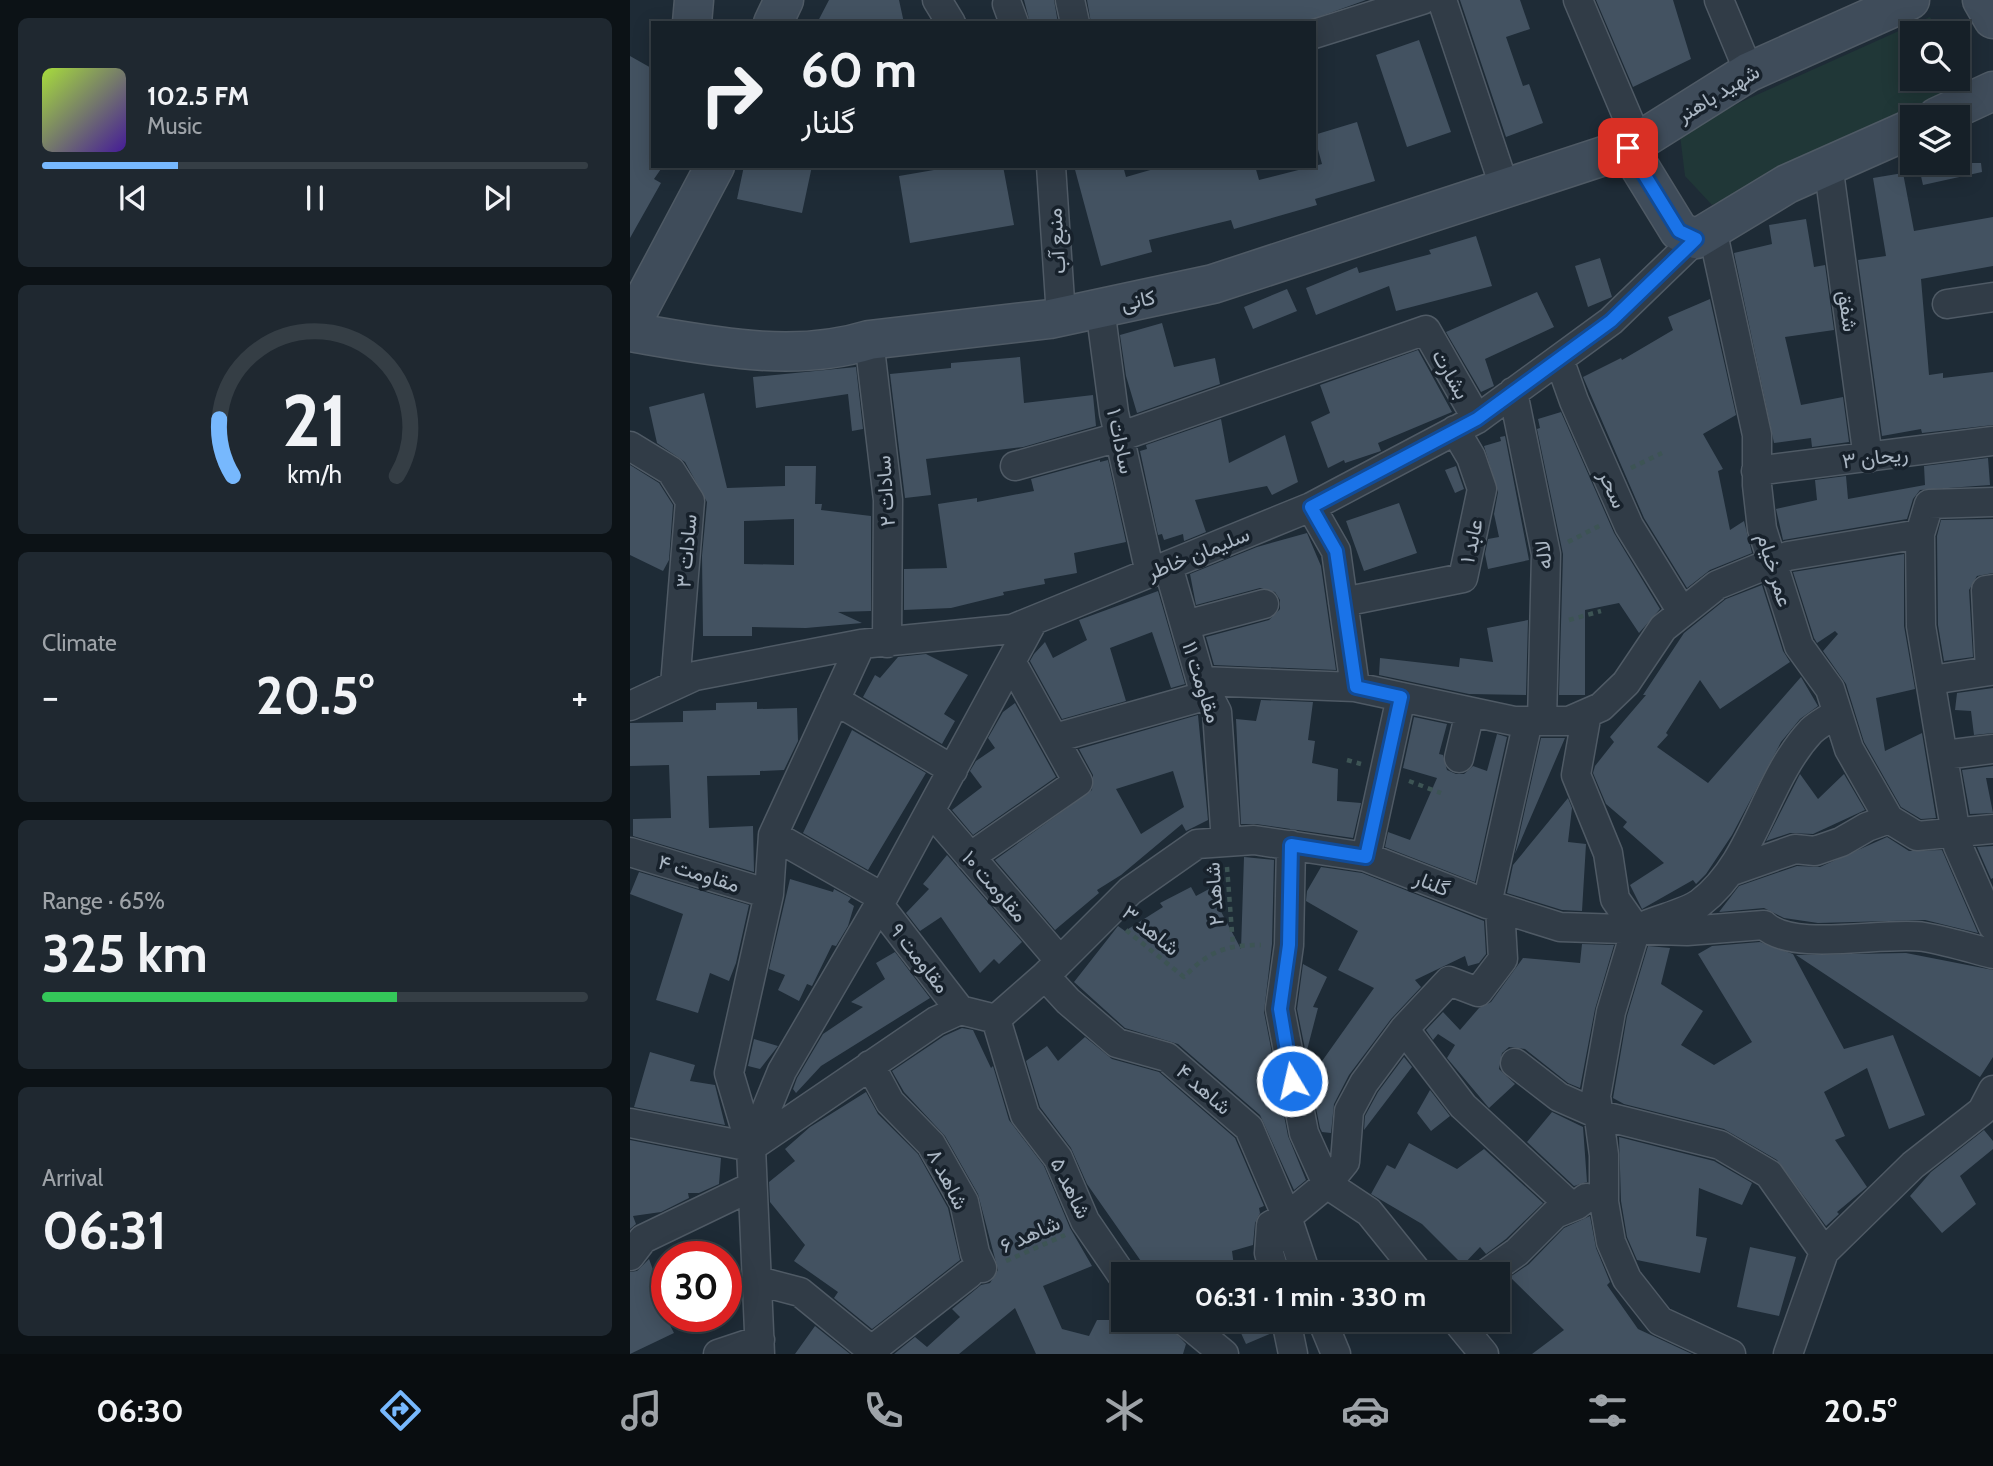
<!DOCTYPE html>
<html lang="en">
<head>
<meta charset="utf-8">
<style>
	:root { --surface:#162028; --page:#1f2830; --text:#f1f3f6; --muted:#9ea3a8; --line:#353e45; --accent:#77b8fd }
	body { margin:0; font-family:Cabin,Vazirmatn,sans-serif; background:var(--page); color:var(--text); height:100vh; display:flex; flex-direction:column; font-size:26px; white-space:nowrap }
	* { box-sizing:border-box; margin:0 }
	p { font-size:23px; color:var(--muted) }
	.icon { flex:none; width:38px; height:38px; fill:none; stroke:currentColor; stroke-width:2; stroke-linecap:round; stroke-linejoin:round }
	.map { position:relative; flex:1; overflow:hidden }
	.drawer { display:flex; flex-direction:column; gap:18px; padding:18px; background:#0c1216; width:630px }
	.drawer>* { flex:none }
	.guide { position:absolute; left:21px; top:21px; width:665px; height:147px; border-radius:0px; box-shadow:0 4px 18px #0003,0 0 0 2px var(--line); background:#162028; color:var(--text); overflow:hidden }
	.controls { position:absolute; left:1270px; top:21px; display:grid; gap:14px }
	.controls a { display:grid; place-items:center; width:70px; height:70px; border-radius:0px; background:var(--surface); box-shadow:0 4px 18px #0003,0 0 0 2px var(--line); font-size:35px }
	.speed { position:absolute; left:21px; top:1241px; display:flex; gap:14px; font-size:35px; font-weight:700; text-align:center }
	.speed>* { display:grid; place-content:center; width:91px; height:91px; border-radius:50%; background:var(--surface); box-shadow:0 4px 18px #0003,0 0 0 2px var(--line); line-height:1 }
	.speed .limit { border:10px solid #d22; background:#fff; color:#111 }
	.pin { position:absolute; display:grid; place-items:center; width:60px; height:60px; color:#fff; margin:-30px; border-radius:14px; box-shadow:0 4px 10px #0006 }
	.me { position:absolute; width:77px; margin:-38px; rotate:351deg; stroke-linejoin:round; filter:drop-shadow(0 0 5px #0008) }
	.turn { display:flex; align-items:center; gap:24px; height:147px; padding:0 35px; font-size:32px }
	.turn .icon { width:91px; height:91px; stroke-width:2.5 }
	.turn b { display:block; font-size:49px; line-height:60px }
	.big { font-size:52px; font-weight:700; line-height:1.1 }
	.drawer .tile { flex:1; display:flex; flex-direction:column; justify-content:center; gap:10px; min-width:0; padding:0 24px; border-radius:10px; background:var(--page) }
	.drawer .dial { align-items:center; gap:0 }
	.dial svg { height:182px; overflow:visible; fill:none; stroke:var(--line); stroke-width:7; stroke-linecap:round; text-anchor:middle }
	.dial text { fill:var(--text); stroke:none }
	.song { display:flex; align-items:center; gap:21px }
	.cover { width:84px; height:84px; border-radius:10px; background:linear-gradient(135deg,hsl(80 70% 55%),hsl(260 70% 35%)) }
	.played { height:7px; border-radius:4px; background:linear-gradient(90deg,var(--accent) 25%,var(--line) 25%) }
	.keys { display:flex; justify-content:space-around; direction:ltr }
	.heat { display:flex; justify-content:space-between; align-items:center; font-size:38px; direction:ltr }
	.charge { height:10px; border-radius:5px; background:linear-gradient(90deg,#34c759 65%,var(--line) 0) }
	.trip { position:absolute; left:481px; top:1262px; width:399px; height:70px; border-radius:0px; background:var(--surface); box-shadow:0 4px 18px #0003,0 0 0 2px var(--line); font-weight:700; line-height:70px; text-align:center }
	.tabs { display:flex; height:112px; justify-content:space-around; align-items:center; background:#090d10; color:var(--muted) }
	.tabs .icon { width:49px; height:49px }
	.tabs .selected { color:var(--accent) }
	.tabs b { font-size:32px; color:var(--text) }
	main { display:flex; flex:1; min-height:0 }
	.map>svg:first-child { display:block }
	.green { fill:#203737 }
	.building { fill:#435261; fill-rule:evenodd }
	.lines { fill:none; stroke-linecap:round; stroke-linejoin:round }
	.street-casing { stroke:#4f5a65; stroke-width:31 }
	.secondary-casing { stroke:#4f5a65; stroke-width:41 }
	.path { stroke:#3d5454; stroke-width:4.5; stroke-dasharray:5 5; stroke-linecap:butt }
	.street { stroke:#313c47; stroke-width:28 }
	.secondary { stroke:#3f4c5a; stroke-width:38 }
	.route-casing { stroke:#114b97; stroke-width:18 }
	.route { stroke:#1a73e8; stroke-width:12 }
	.labels { text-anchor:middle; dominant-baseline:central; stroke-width:7; stroke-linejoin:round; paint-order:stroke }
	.street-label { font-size:21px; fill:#abb7c4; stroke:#17212b }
</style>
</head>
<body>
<main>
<section class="drawer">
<div class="tile">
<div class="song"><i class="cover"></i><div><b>102.5 FM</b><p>Music</p></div></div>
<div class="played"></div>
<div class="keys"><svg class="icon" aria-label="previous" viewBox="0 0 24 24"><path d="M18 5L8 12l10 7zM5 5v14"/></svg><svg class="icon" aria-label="pause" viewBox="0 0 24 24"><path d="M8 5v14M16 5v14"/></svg><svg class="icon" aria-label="next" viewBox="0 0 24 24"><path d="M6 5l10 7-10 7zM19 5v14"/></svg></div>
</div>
<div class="tile dial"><svg viewBox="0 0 100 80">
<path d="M14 69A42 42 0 1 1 86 69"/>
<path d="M14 69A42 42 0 0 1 8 44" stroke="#77b8fd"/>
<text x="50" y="56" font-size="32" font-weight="700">21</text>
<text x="50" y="72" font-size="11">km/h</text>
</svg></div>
<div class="tile"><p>Climate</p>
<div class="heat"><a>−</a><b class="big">20.5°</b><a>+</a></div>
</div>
<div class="tile"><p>Range · 65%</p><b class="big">325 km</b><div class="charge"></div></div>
<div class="tile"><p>Arrival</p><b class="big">06:31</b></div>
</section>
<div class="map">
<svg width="1363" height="1354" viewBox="0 0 1363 1354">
	<rect width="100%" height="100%" fill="#1e2b36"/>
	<path class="green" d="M1300 17 1309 33H1283V79H1328V71L1333 82 1210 147 1082 205 1055 176 1050 135 1111 102Z"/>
	<path class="building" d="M199 0H269L274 23H187Z
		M394 0H424L428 23H400Z
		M457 0H736L672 23H461Z
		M830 0H890L900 29 876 37 893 86 899 84 913 123 876 137Z
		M966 0H1043L1061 59 1003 87Z
		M789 40 821 132 777 147 746 55Z
		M0 56 23 69V166H33L24 179 31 183 0 238Z
		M727 122 745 181 685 199 687 205 604 229 601 220 519 240 522 252 471 266 444 166H493L496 177 534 166H625L629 180 692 164 684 135Z
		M1288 163H1351L1352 172 1293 185Z
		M114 166H182L172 213 107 199Z
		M327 166H373L384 225 280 243 269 176Z
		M1273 173 1284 231 1363 217V266L1291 279 1299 375 1313 373V378L1363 372V425L1292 433 1291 429 1252 436 1228 260 1256 256 1243 178Z
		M1176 219 1184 267 1195 265 1204 330 1155 337 1171 405 1213 397 1219 442 1182 447 1181 438 1144 443 1104 253 1142 244 1139 225Z
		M846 236 862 286 766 311 759 286 686 315 676 288 727 267 729 273 801 254 799 250Z
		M970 258 982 297 958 307 945 266Z
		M657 289 667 311 623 329 614 307Z
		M907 292 924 327 855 359 864 386 851 392 816 332Z
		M1080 299 1106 415 1073 434 1093 469 1088 471 1100 530 1114 521 1122 553 1080 570 1057 588 1014 518 953 377 991 358 992 360 1043 330 1038 317Z
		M532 323 544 367 585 358 590 384 507 413 496 376 490 335Z
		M788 350 822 412 748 443 751 451 715 463 714 460 698 468 681 422 700 413 690 385Z
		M390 357 394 403 463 395 466 426 393 447 296 459 301 495 275 498 260 374 321 368V363Z
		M226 367 233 429 222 431 218 394 126 408 123 377Z
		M74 393 97 488 155 486V466H186L185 504H192L191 510 241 516V611L208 612 232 623 176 628 122 627V636H73L72 556 77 502 55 462 27 443 19 407ZM164 519V565L114 564V521Z
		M931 412 984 533 1030 609 1009 633 989 603 955 610V695H929L933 554 907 429 910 428 908 419Z
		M591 419 599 463 655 435 668 482 642 495 637 486 565 500 576 532 554 541 553 534 534 540 532 534 528 535 510 451 517 449 516 445Z
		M875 436 899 560 858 569 855 554 858 539 869 537 864 514 868 492 854 446 871 441 870 437Z
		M1358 458 1360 485 1290 490 1283 499 1277 519 1153 540 1146 509 1187 500 1185 480 1216 476 1218 499 1295 485 1294 466Z
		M470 460V462L478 460 496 542 444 553 447 573 414 579 415 584 373 592 374 595 321 608 274 610V569L317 568 308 504 347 498V502L404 491 401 479Z
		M0 465 29 483 43 505 39 560 33 571 0 555Z
		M826 466 834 489 825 493 815 470Z
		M769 503 787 553 734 571 716 521Z
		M1363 519V573L1347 576 1339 590 1343 657 1314 661 1308 625 1307 536 1311 520Z
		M677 533 691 566 706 670 584 665 576 637 639 620 650 609V600L645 592 630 588 566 605 560 574 627 547Z
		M1274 554V626L1285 689 1246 698 1255 751 1292 733 1306 818 1291 819 1271 807 1234 742 1216 684 1193 651 1208 634 1205 631 1187 643 1184 638 1163 572Z
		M1132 585 1153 651 1160 662 1090 709 1070 680 1036 733 1038 735 1027 747 1078 783 1171 677 1188 706 1170 719 1151 742 1102 835 1076 874 1066 884 1063 880 1012 909 1000 885 1034 863 993 827 997 822 976 804 963 773 965 766 984 742 980 737 1016 695H1013L1054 633 1096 599Z
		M528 591 555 684 541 688 522 632 480 648 496 701 432 719 400 661 404 654 415 642 423 658 457 640 449 620Z
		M898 620 896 695 839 694 749 675 750 658 829 667 830 658 863 662 857 628Z
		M296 654 338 675 314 714 325 721 312 744 233 697 245 675 250 678 268 657Z
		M1363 688V733L1344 735 1341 711 1325 710 1327 693Z
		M631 700 683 702 678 740 685 741 682 763 708 769 707 801 731 803 723 838 626 824H611L606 719 626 721Z
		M127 702V709L167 708 168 741 154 770 130 771V775L77 776 79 828 123 826 124 872 3 836V819L41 818 39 765 0 766V723L53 722V711L86 710V703Z
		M385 703 426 777 343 835 322 810 352 787 340 771 346 761 365 748 358 738 373 712Z
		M568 715 578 820 556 831 552 824 491 875 467 890 469 893 425 930 365 860 462 790 463 775 449 749ZM543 771 554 807 511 834 486 789Z
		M784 717 817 724 809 754 813 755 817 770 826 774H834L843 766 857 771 867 734 877 737 845 882 755 847 758 832 780 840 807 778 773 768Z
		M222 730 296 773 238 870 173 833Z
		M911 738H935L885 854Z
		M1363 766V778H1356L1363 813 1340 814 1332 770Z
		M1170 774 1188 799 1214 774 1235 810 1183 834 1160 833 1136 841Z
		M938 798 942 808 938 842 956 844 952 911 932 910 877 893 883 865Z
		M1257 837 1279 851 1312 850 1348 933 1295 920 1188 923 1154 918 1134 908 1089 912 1109 886 1167 866 1190 867Z
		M1363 846V878L1361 879 1347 847Z
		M317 855 392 942 369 964 364 959 350 973 311 917 290 931 276 913 299 889 293 884Z
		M614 857 644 860 642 944 634 1012 658 1136 676 1180 664 1190 630 1115 548 1044 495 1028 444 982 488 926 495 931 533 907 530 903 561 887 566 896 579 889 611 949Z
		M691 867 732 873 854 921 856 954 849 963 838 966 835 956 785 980 791 987 761 1019 719 1075 704 1104 701 1133 692 1132 690 1128 680 1078 744 988 708 970 728 931 676 901 677 891Z
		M9 872 119 905 106 963 99 981 80 973 68 1013 26 1000 53 914 0 894Z
		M160 879 203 892 204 889 221 898 218 902 224 906 218 926 206 946 202 945 182 986 177 984 169 1001 148 990 155 975 139 969Z
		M1130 942 1163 954 1214 1049 1263 1035 1295 1115 1259 1129 1237 1068 1194 1092 1215 1136 1205 1140 1237 1187 1207 1212 1209 1214 1196 1226 1147 1160 1094 1129 994 1104 983 1098 997 1016 1018 946 1040 948 1031 984 1073 1011 1051 1045 1084 1065 1122 1042 1068 954 1082 946Z
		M952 944 984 945 965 1009 950 1088 938 1083 895 1049 879 1047 872 1053 869 1069 885 1084 859 1108 817 1058 825 1045 808 1034 803 1040 796 1030 813 1012 830 1030 849 1008 861 1002 893 958 950 963Z
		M265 952 300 998 191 1066 166 1093 163 1089 167 1078 193 1034 233 1007 221 1002 255 979 246 963Z
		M1276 953 1363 970V1057L1350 1077 1166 955Z
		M673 964 697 977 683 1007 688 1008 676 1054 667 1009Z
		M332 1028 343 1030 361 1068 363 1066 379 1120 414 1166 440 1228 462 1266 413 1286 432 1329 459 1336 467 1320H533L556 1344 553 1354H406L385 1308 329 1354H264L285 1337 297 1347 330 1317 322 1309 351 1285 360 1283 368 1270 348 1194 315 1136 274 1092 262 1071 314 1036Z
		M455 1037 482 1059 529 1072 605 1138 634 1206 629 1208 630 1213 625 1223 623 1245 602 1251 605 1274H585L583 1270 582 1274H520L457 1184 441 1148 410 1107 396 1061 417 1046 428 1061Z
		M124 1039 148 1046 130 1069 118 1066Z
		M20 1052 65 1065 60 1081 85 1085 95 1125 4 1107Z
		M774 1057 782 1067 734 1130 735 1116 748 1092Z
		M800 1090 820 1116 801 1131 787 1113Z
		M236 1092 248 1114 288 1154 318 1208 330 1260 242 1329 204 1298 208 1292 164 1261 175 1245 140 1202 139 1182 165 1161 155 1149 180 1127Z
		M922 1112 953 1127 957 1182 944 1186 897 1142Z
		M1354 1130 1363 1141V1149L1330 1176 1346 1204 1312 1233 1280 1196 1301 1172Z
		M989 1137 1084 1161 1122 1183 1112 1205 1069 1188 1066 1236 1077 1238 1070 1273 1007 1260 997 1237 991 1201Z
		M0 1140 91 1158 89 1184 69 1193H58L59 1198 31 1212 3 1216 6 1224 0 1229Z
		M779 1143 827 1169 854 1149 913 1203 876 1239 856 1254 850 1247 833 1265 792 1224 741 1194 757 1165 765 1169Z
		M960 1216 966 1248 980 1282 977 1285 1008 1329 1062 1354H902L934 1330 880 1277 899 1264 934 1228Z
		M1120 1247 1166 1257 1149 1316 1107 1307Z
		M19 1259 28 1283 37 1279V1319L44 1333 0 1354V1272L7 1271Z
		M605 1320H640L642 1333 616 1344Z
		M185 1326 220 1354H165Z"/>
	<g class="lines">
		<g class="street-casing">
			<path id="street" d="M307 0 321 23
				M440 0 445 23
				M812 0 874 186
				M948 0 1008 142
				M1089 0 1119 72
				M377 4 384 23
				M684 34 792 0
				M1198 164 1238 458
				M421 166 431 316
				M1082 229 1127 435V485L1132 529 1169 646 1200 689 1219 749 1259 819 1287 836 1363 829
				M1317 304 1363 297
				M470 308 484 413 520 573
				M239 340 258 500 257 643
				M929 359 944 401 999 526 1052 612
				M883 392 916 554 912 721
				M0 446 41 471 60 501 45 685
				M385 466 489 437 796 330 847 419
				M1126 471 1363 441
				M1363 502 1299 504 1290 534 1291 626 1328 846 1363 926
				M681 507 706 551 725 687
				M538 566 571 681 587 712 596 842
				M713 602 833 578 852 489 841 457 825 430
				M555 625 634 604
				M1302 680 1360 671 1356 590 1363 589
				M571 681 725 687 884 721H939L971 707 996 683 1033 628 1087 585 1158 556 1290 534
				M205 700 323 770
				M0 706 65 676 231 644 382 629 681 507 847 419 981 321 1066 239
				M957 713 946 775 978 853 985 899 1006 929
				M425 738 578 695
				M1314 755 1363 749
				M829 758 840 712
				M301 811 430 961
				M143 835 252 897
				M661 845 659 945 650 1009 674 1133 697 1184 715 1162 719 1111 734 1083 774 1029 819 981 848 992 873 959 870 908
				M0 852 139 894
				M340 857 448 782 382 663
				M736 857 771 697
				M1102 871 1165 849 1185 851 1211 842 1237 827 1259 819
				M857 904 898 721
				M249 905 330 1010
				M1016 925C1032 918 1056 913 1070 903 1125 861 1134 781 1181 731 1188 724 1199 719 1207 713
				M1006 929 981 1012 966 1096 974 1155V1202L981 1242 997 1279 1030 1321 1101 1354
				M415 976 438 1001 487 1043 537 1057 619 1128 657 1217 641 1225 639 1253 645 1274
				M366 1019 395 1115 428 1158 455 1221 494 1278
				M774 1029 833 1106 942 1207
				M885 1063 929 1097 970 1115 1090 1145 1139 1174 1194 1252
				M240 1065 260 1102 301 1144 334 1202 345 1253 352 1268
				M0 1123 121 1147 306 1021 330 1010 366 1019 415 976 500 891 567 844 624 840 736 857 857 904 930 927 1057 931 1134 925C1164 953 1253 931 1294 937 1317 941 1340 948 1363 954
				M121 1147 99 1073 139 894 143 835 231 644
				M0 1256 13 1239 121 1187
				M676 1274 657 1217 697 1184 739 1212 789 1274
				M856 1274 887 1252 925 1214 947 1205 956 1198
				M128 1281 170 1292 246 1354
				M553 1320 594 1354
				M656 1320 663 1354
				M692 1320 706 1354
				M826 1320 854 1354
				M243 1349 339 1274
				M88 1354 130 1340
				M130 1354 121 1147 152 1071 249 905 403 621
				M1158 1354 1194 1252 1283 1165 1352 1111 1363 1090"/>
		</g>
		<g class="secondary-casing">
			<path id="secondary" d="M1280 0 1119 72 998 148 1049 231 1066 239 1157 184 1283 128
				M1352 0 1363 19
				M62 23 64 0
				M143 23 154 0
				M1307 117 1363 91
				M0 326 85 166
				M0 332C77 345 162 364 239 340L420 319 583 284 998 148"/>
		</g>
		<path class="path" d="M1001 468 1032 453
			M938 542 971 525
			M939 620 971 611
			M717 760 731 764
			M779 781 811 793
			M597 867 603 945
			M496 930 554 977C579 951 596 945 631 945
			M376 1261 435 1235"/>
		<use href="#street" class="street"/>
		<use href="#secondary" class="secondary"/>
	</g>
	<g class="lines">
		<g class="route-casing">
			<path id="route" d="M662 1081 650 1009 659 945 661 845 736 857 771 697 726 687 706 551 681 507 847 419 981 321 1066 239 1049 231 998 148"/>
		</g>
		<use href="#route" class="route"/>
	</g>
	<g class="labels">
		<g class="street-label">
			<text transform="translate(1088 93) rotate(-31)">شهید باهنر</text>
			<text transform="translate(426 241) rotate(-94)">منبع آب</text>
			<text transform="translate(508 300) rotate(-12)">کانی</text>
			<text transform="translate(1218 311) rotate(82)">شفق</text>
			<text transform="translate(821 374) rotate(60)">بشارت</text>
			<text transform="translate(491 441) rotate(78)">سادات ۱</text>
			<text transform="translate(1245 457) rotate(-7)">ریحان ۳</text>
			<text transform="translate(983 489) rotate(66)">سحر</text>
			<text transform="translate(255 491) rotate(-94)">سادات ۲</text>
			<text transform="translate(841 541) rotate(-78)">عابد ۱</text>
			<text transform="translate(56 551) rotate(-85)">سادات ۳</text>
			<text transform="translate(568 553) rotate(-22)">سلیمان خاطر</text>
			<text transform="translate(913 555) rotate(-95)">لاله</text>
			<text transform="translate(1145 570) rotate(73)">عمر خیام</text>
			<text transform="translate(572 682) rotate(72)">مقاومت ۱۱</text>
			<text transform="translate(69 873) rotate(17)">مقاومت ۴</text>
			<text transform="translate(802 883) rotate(22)">گلنار</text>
			<text transform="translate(365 886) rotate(49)">مقاومت ۱۰</text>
			<text transform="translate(584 894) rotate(-94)">شاهد ۲</text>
			<text transform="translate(521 930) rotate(39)">شاهد ۳</text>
			<text transform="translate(290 958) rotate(52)">مقاومت ۹</text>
			<text transform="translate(574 1089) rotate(41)">شاهد ۴</text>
			<text transform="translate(318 1179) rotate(63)">شاهد ۸</text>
			<text transform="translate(441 1188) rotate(64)">شاهد ۵</text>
			<text transform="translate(400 1234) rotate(-24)">شاهد ۶</text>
		</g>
	</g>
</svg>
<div class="controls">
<a><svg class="icon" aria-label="search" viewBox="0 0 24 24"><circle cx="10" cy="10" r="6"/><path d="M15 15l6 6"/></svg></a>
<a><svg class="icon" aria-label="layers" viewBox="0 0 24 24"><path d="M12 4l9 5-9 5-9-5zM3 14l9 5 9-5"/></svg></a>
</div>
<div class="speed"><div class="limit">30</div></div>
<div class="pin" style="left:998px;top:148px;background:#d93025"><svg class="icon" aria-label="arrive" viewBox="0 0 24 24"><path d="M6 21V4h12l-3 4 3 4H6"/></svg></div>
<svg class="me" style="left:662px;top:1081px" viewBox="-20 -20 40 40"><circle r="17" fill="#1a73e8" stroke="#fff" stroke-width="3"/><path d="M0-11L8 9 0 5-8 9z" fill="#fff"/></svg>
<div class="trip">06:31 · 1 min · 330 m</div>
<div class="guide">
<div class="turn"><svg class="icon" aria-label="right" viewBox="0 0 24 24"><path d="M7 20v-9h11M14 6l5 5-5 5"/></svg><div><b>60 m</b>گلنار</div></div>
</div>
</div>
</main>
<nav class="tabs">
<b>06:30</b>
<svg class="icon selected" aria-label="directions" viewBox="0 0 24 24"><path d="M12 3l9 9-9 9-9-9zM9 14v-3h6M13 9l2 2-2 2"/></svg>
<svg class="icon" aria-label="music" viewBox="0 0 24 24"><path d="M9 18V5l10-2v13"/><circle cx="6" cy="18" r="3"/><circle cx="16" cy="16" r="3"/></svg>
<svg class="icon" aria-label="phone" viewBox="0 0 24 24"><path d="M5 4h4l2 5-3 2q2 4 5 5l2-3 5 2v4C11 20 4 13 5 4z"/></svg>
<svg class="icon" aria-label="climate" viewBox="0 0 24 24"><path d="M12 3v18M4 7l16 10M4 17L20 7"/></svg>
<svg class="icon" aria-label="car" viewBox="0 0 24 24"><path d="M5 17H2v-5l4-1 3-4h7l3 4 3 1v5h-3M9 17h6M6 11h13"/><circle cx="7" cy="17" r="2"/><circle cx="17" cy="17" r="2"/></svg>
<svg class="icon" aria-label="filters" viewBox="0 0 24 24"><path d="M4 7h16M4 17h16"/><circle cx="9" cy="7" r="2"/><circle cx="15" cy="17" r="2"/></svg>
<b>20.5°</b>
</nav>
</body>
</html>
